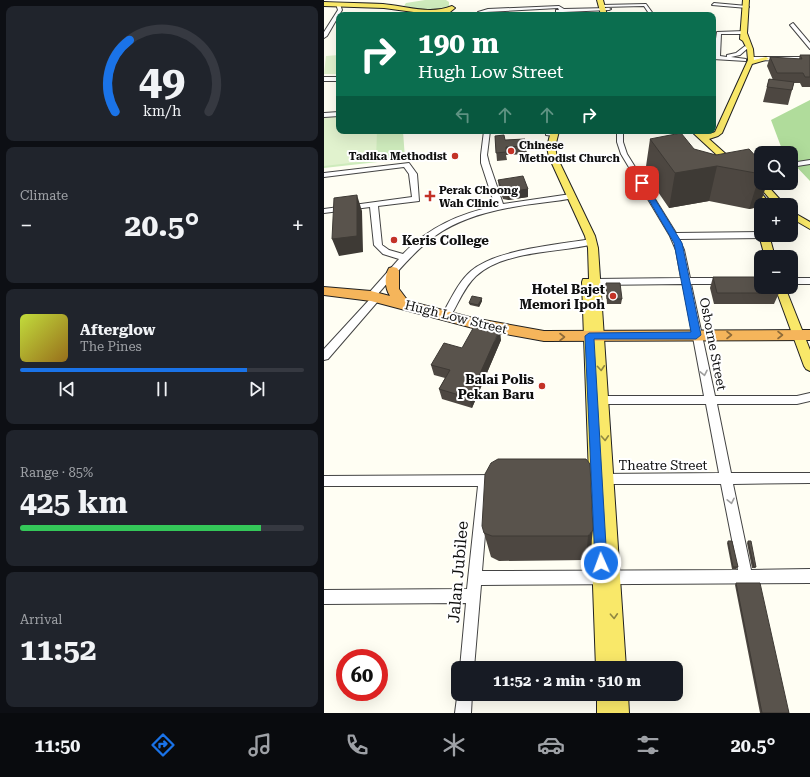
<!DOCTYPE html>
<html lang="en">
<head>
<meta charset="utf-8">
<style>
	:root { --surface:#171b24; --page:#20242c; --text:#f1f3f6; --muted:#9ea1a6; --line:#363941; --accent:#1a73e8 }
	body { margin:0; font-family:"Roboto Serif",serif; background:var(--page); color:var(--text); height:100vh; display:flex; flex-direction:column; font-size:15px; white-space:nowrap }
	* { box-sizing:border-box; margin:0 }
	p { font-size:13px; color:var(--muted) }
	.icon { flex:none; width:22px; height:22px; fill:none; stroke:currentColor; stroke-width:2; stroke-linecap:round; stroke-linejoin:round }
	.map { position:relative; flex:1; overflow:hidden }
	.side { display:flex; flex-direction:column; gap:6px; padding:6px; background:#0d0f14; width:324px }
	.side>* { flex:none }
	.top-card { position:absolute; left:12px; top:12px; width:380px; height:122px; border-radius:8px; box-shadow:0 4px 16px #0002; background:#0b6e4f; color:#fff; overflow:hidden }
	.buttons { position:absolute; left:430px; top:146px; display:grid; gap:8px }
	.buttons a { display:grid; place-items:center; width:44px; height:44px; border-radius:8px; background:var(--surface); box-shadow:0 4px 16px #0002; font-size:20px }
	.speed { position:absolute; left:12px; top:649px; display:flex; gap:8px; font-size:20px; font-weight:700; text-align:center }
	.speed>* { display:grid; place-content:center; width:52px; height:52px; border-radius:50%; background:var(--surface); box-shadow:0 4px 16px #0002; line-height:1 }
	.speed .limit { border:6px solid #d22; background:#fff; color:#111 }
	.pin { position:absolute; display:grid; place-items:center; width:34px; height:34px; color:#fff; margin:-17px; border-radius:8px; box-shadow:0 2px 6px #0006 }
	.me { position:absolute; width:44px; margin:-22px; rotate:358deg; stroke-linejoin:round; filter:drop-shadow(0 0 3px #0008) }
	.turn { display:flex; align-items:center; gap:14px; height:84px; padding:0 16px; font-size:18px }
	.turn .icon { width:52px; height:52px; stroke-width:2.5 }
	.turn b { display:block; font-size:28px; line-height:34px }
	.lanes { display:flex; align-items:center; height:38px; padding:0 16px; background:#0003; justify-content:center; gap:20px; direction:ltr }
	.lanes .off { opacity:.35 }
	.big { font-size:30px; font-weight:700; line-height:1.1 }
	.side .card { flex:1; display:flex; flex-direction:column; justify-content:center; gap:6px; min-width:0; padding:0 14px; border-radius:8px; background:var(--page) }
	.side .dial { align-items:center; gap:0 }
	.dial svg { height:104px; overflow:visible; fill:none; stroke:var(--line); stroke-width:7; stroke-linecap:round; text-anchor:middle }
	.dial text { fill:var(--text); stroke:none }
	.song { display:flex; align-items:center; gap:12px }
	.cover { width:48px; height:48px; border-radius:6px; background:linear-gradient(135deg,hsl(70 70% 55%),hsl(40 70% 35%)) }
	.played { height:4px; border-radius:2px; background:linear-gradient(90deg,var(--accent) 80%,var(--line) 80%) }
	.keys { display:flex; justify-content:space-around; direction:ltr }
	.heat { display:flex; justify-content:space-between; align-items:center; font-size:22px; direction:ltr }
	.charge { height:6px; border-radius:3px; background:linear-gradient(90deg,#34c759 85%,var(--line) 0) }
	.trip { position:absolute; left:127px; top:661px; width:232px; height:40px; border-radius:8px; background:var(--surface); box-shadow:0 4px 16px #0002; font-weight:700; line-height:40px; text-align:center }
	.tabs { display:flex; height:64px; justify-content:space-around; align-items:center; background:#090b0e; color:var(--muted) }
	.tabs .icon { width:28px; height:28px }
	.tabs .current { color:var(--accent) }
	.tabs b { font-size:18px; color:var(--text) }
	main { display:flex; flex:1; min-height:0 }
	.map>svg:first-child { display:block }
	.green { fill:#ceebbc }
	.forest { fill:#b0dc9b }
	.pitch { fill:#e1f2ce }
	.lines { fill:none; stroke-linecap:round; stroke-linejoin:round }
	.minor-casing { stroke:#434343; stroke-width:2 }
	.major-casing { stroke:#212121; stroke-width:2 }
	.highway-casing { stroke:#212121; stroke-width:2 }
	.minor { fill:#fff; fill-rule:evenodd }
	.major { fill:#f9e869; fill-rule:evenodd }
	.highway { fill:#f5b55b; fill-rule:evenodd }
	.wall { fill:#4d4741 }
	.shaded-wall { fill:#3e3a35 }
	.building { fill:#59534c; stroke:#3e3a35 }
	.oneway { stroke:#8e6b39 }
	.oneway2 { stroke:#908741 }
	.oneway3 { stroke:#9f9f9f }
	.route { fill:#1a73e8; stroke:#114b97 }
	.poi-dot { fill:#c33226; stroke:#fff; stroke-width:1.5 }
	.labels { text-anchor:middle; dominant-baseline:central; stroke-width:4; stroke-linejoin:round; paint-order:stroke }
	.far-poi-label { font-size:11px; font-weight:bold; fill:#101010; stroke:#fff; text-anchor:start }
	.poi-label { font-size:13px; font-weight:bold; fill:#101010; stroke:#fff; text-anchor:end }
	.street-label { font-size:13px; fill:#101010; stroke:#fff }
	.near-street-label { font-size:16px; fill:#101010; stroke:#fff }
</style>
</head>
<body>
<main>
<section class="side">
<div class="card dial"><svg viewBox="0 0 100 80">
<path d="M14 69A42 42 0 1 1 86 69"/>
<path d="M14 69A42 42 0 0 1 25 14" stroke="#1a73e8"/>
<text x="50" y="56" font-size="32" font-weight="700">49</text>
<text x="50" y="72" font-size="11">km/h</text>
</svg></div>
<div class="card"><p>Climate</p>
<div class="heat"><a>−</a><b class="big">20.5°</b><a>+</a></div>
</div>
<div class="card">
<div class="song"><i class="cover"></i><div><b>Afterglow</b><p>The Pines</p></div></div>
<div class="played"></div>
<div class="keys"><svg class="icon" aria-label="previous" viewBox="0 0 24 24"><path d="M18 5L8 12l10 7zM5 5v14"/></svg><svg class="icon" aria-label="pause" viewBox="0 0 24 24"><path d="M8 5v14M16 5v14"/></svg><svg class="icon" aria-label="next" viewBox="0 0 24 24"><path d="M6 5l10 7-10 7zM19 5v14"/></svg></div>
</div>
<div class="card"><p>Range · 85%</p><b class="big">425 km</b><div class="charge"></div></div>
<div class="card"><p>Arrival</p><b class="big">11:52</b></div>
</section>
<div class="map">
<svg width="486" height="713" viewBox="0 0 486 713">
	<rect width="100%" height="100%" fill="#fffef3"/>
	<path class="green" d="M122 0 125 2V8L111 12 80 6 82 3 101 0Z
		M15 116V131H79L81 159 0 168V117Z"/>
	<path class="forest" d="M486 100V181L467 161V153L459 152 447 120Z"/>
	<path class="pitch" d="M15 55V74H0L2 56Z
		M0 117H15V131H53L52 160 0 166Z"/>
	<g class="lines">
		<g class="minor-casing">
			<path id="minor" d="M14 3 16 4 18 10 3 36 0 38V32L14 10 12 4Z
				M390 3 423 6 425 7 423 8 388 5Z
				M322 4 330 15H326L320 6 278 7 276 6 278 5Z
				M235 6 240 9 285 8 287 9 285 10 239 12H232V10H235L234 8 161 12 166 15H160L154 12 164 9Z
				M469 23 486 43V49L466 25Z
				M421 31 419 34H397L396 56 403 57V55L412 53 421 46 424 48 416 55 407 57 422 59V61L389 59 393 32Z
				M427 57H486V61L425 60V58Z
				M0 77H15V81H0Z
				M15 112V116L0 117V113Z
				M160 131H166L163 155 165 163 179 204 247 194 251 196 250 198C230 202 209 203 189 207 117 220 99 242 53 295L57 298 55 300 4 359 0 360V349L46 299 42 296 44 294 75 259 59 254 50 245 46 207 0 213V209L88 197 85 174 80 167 0 177V173L85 163 93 174 95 201 54 206 58 245 65 250 79 254C105 227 135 214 171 206L157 163V155Z
				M293 131H299V142L303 154 352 233 437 232V235H444L440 238 355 239 360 250 366 278H401L405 281 401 284H367L391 396H473L486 393V401L473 404H393L407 473H486V483L409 484 427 570 486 569V583L157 585 150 668H136L142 603 0 604V590L143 589 154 486H0V476L174 475 178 476 180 480 178 484 165 486 158 571 414 570 397 484H276L272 483 270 479 272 475 276 474 395 473 382 404H270L266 403 265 400 266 397 270 396H380L359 284 271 285 267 282 271 279 357 278 352 250 346 236 297 154 293 142Z
				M224 132H230L233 134 230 136 222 135V133Z
				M486 160V164L467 167V163Z
				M267 239 271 242 270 244C234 253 181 250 152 276 140 287 134 304 126 317L123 318 118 315C126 301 134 282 147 271 173 249 233 245 267 239Z
				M467 278H486V284H467Z
				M134 690V694H148L147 713H131Z"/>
		</g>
		<g class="major-casing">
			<path id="major" d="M273 0H279L283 15H277Z
				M419 0H425L423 33 429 49 430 60 442 57 445 59 428 64 398 133 394 136 385 139 413 164 414 166 410 169 407 168 367 131C375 131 383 136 391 132L424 60 423 49 419 41 416 39Z
				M0 2C20 3 39 3 59 4 82 6 106 15 128 6L131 8 126 12 112 15 60 8 0 6Z
				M227 131H235L231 147 233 157 271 236 274 248 302 668H272L258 282 259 279H265L264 248 261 236 225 157 223 147Z
				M432 175 437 178V183H441L461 205H451L428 178Z
				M427 183 430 184 447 205H437L423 186Z
				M467 211 486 222V229L467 218Z
				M437 233V235H445L451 257H441L435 235Z
				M451 287H461L486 350V371L482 369 480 366Z
				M273 694H304L305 713H273Z"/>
		</g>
		<g class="highway-casing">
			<path id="highway" d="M69 267 73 268 75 271V289L84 301 149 318 220 331 486 330V340L220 341 149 328 47 301 0 295V287L47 291 66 296C61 288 60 277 65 268Z"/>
		</g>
		<use href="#minor" class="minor"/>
		<use href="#major" class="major"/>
		<use href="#highway" class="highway"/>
	</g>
	<path class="wall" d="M476 55H486V87H478L476 83H470L468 90 464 105 439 102 445 79 449 80 443 66 446 57 475 59Z
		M171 136 181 140 202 146 203 154 182 155 183 160 173 161Z
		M326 139 392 155 437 162V183H443L435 207 425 209 385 201 345 208 321 173Z
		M174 180 204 189V197L184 200 179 199 175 188Z
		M389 277 455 293 450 304H390L386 288Z
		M282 283 298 299 297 304H283L282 288Z
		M158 301 155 307 146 305 145 303Z
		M177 340 148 408 118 399 115 389 121 378 110 375 107 365 138 348Z
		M262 459 266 555 262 560 175 561 167 557 160 533Z
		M404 541 414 567 412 569H408L403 543Z
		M424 541 432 567 431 568H428L423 543Z
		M412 583 465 713H436L411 585Z"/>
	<path class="shaded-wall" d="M393 166 385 201 345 208 351 173Z
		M436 174H437V183H443L435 207 425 209Z
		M204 189V197L184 200 183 192Z
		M33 195 38 211 39 252 15 256 8 239Z
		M158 298V301L155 307 154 305Z
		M176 329 177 340 148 408 145 398Z
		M269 530 266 555 262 560 264 536Z"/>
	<path class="building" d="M476 55H486V77H481L479 73H453L446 57 478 59Z
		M445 79 470 82 468 90 443 87Z
		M357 133 370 149 392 155 425 149 437 162V174L393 166 351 173 326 139Z
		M180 135 181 140 201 139 202 146 182 147V152L172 153 171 136Z
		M199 176 204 189 183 192 178 190 174 180Z
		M33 195V236L8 239 10 198Z
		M389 277H437V287H453L455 293H393Z
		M282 283H296L298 299H283Z
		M148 296 158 298 154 305 145 303Z
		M152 323 176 329 145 398 115 389 126 370 107 365 120 343 138 348Z
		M174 459H262L266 464 269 530 264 536H168L160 533 158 526 161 474 167 463Z
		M404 541H408L414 567H409Z
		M424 541H427L432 567H430Z
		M412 583H436L465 713H438Z"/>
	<defs><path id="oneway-chevron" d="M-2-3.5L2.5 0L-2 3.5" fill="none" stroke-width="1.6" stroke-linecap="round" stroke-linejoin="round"/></defs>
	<g class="oneway">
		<use href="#oneway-chevron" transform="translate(405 335)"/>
		<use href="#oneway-chevron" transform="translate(456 335)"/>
		<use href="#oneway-chevron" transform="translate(238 337)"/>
	</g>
	<g class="oneway2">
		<use href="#oneway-chevron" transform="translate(277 368) rotate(86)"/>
		<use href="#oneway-chevron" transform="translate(281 438) rotate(87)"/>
		<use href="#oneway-chevron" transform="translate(290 616) rotate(87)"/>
	</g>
	<g class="oneway3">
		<use href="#oneway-chevron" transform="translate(380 373) rotate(78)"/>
		<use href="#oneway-chevron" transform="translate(407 501) rotate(78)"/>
	</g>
	<path class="route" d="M316 182 321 183 358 243 377 335 372 339H270L283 563 281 568 277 569 273 568 271 563 261 336 265 333 367 332 350 243 315 183Z"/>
	<g class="poi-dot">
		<circle cx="187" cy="151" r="4"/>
		<circle cx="131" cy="156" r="4"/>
		<path d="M104 190h4v4h4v4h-4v4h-4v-4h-4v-4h4z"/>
		<circle cx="70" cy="240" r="4"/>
		<circle cx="289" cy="296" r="4"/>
		<circle cx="218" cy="386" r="4"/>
	</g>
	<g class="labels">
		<g class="far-poi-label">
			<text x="195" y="145">Chinese<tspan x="195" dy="13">Methodist Church</tspan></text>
			<text x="123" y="156" text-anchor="end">Tadika Methodist</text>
			<text x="115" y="190">Perak Choong<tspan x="115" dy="13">Wah Clinic</tspan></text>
		</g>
		<g class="poi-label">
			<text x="78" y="240" text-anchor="start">Keris College</text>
			<text x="281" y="289">Hotel Bajet<tspan x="281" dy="15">Memori Ipoh</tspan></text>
			<text x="210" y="379">Balai Polis<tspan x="210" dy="15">Pekan Baru</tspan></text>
		</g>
		<g class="street-label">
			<text transform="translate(132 317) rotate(14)">Hugh Low Street</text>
			<text transform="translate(389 344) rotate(79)">Osborne Street</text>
			<text x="339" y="465">Theatre Street</text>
		</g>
		<g class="near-street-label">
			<text transform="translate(134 572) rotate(-85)">Jalan Jubilee</text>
		</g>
	</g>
</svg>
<div class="buttons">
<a><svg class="icon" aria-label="search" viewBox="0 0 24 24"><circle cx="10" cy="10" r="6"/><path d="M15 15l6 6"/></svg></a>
<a>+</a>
<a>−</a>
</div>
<div class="speed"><div class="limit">60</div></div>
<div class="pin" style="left:318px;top:183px;background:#d93025"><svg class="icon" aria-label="arrive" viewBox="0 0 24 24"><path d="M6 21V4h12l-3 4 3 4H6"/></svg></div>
<svg class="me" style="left:277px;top:563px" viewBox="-20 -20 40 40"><circle r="17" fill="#1a73e8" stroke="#fff" stroke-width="3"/><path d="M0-11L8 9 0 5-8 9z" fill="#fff"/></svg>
<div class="trip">11:52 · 2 min · 510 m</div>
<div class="top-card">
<div class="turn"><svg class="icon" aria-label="right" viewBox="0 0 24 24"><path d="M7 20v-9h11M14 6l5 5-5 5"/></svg><div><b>190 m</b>Hugh Low Street</div></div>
<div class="lanes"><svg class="icon off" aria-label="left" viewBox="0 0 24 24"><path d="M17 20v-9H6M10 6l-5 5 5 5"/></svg><svg class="icon off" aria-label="ahead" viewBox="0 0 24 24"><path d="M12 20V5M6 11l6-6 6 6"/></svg><svg class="icon off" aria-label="ahead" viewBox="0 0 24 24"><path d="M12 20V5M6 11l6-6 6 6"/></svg><svg class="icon" aria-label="right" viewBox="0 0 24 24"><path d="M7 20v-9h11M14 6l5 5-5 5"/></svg></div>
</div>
</div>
</main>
<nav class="tabs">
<b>11:50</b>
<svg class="icon current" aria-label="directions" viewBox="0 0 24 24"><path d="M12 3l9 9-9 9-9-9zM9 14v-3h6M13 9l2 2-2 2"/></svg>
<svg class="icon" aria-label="music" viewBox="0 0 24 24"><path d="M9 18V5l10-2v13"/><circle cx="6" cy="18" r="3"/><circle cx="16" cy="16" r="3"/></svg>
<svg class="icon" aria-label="phone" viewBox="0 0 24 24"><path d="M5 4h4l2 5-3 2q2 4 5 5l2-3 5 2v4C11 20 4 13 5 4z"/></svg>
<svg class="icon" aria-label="climate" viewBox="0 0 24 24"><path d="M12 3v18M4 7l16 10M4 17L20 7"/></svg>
<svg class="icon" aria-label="car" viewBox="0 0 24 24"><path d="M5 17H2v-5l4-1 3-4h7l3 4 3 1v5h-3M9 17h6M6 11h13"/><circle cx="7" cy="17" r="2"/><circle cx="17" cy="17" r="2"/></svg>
<svg class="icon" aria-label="filters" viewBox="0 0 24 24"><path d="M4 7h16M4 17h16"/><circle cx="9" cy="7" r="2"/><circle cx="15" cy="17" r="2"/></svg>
<b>20.5°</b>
</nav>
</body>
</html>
